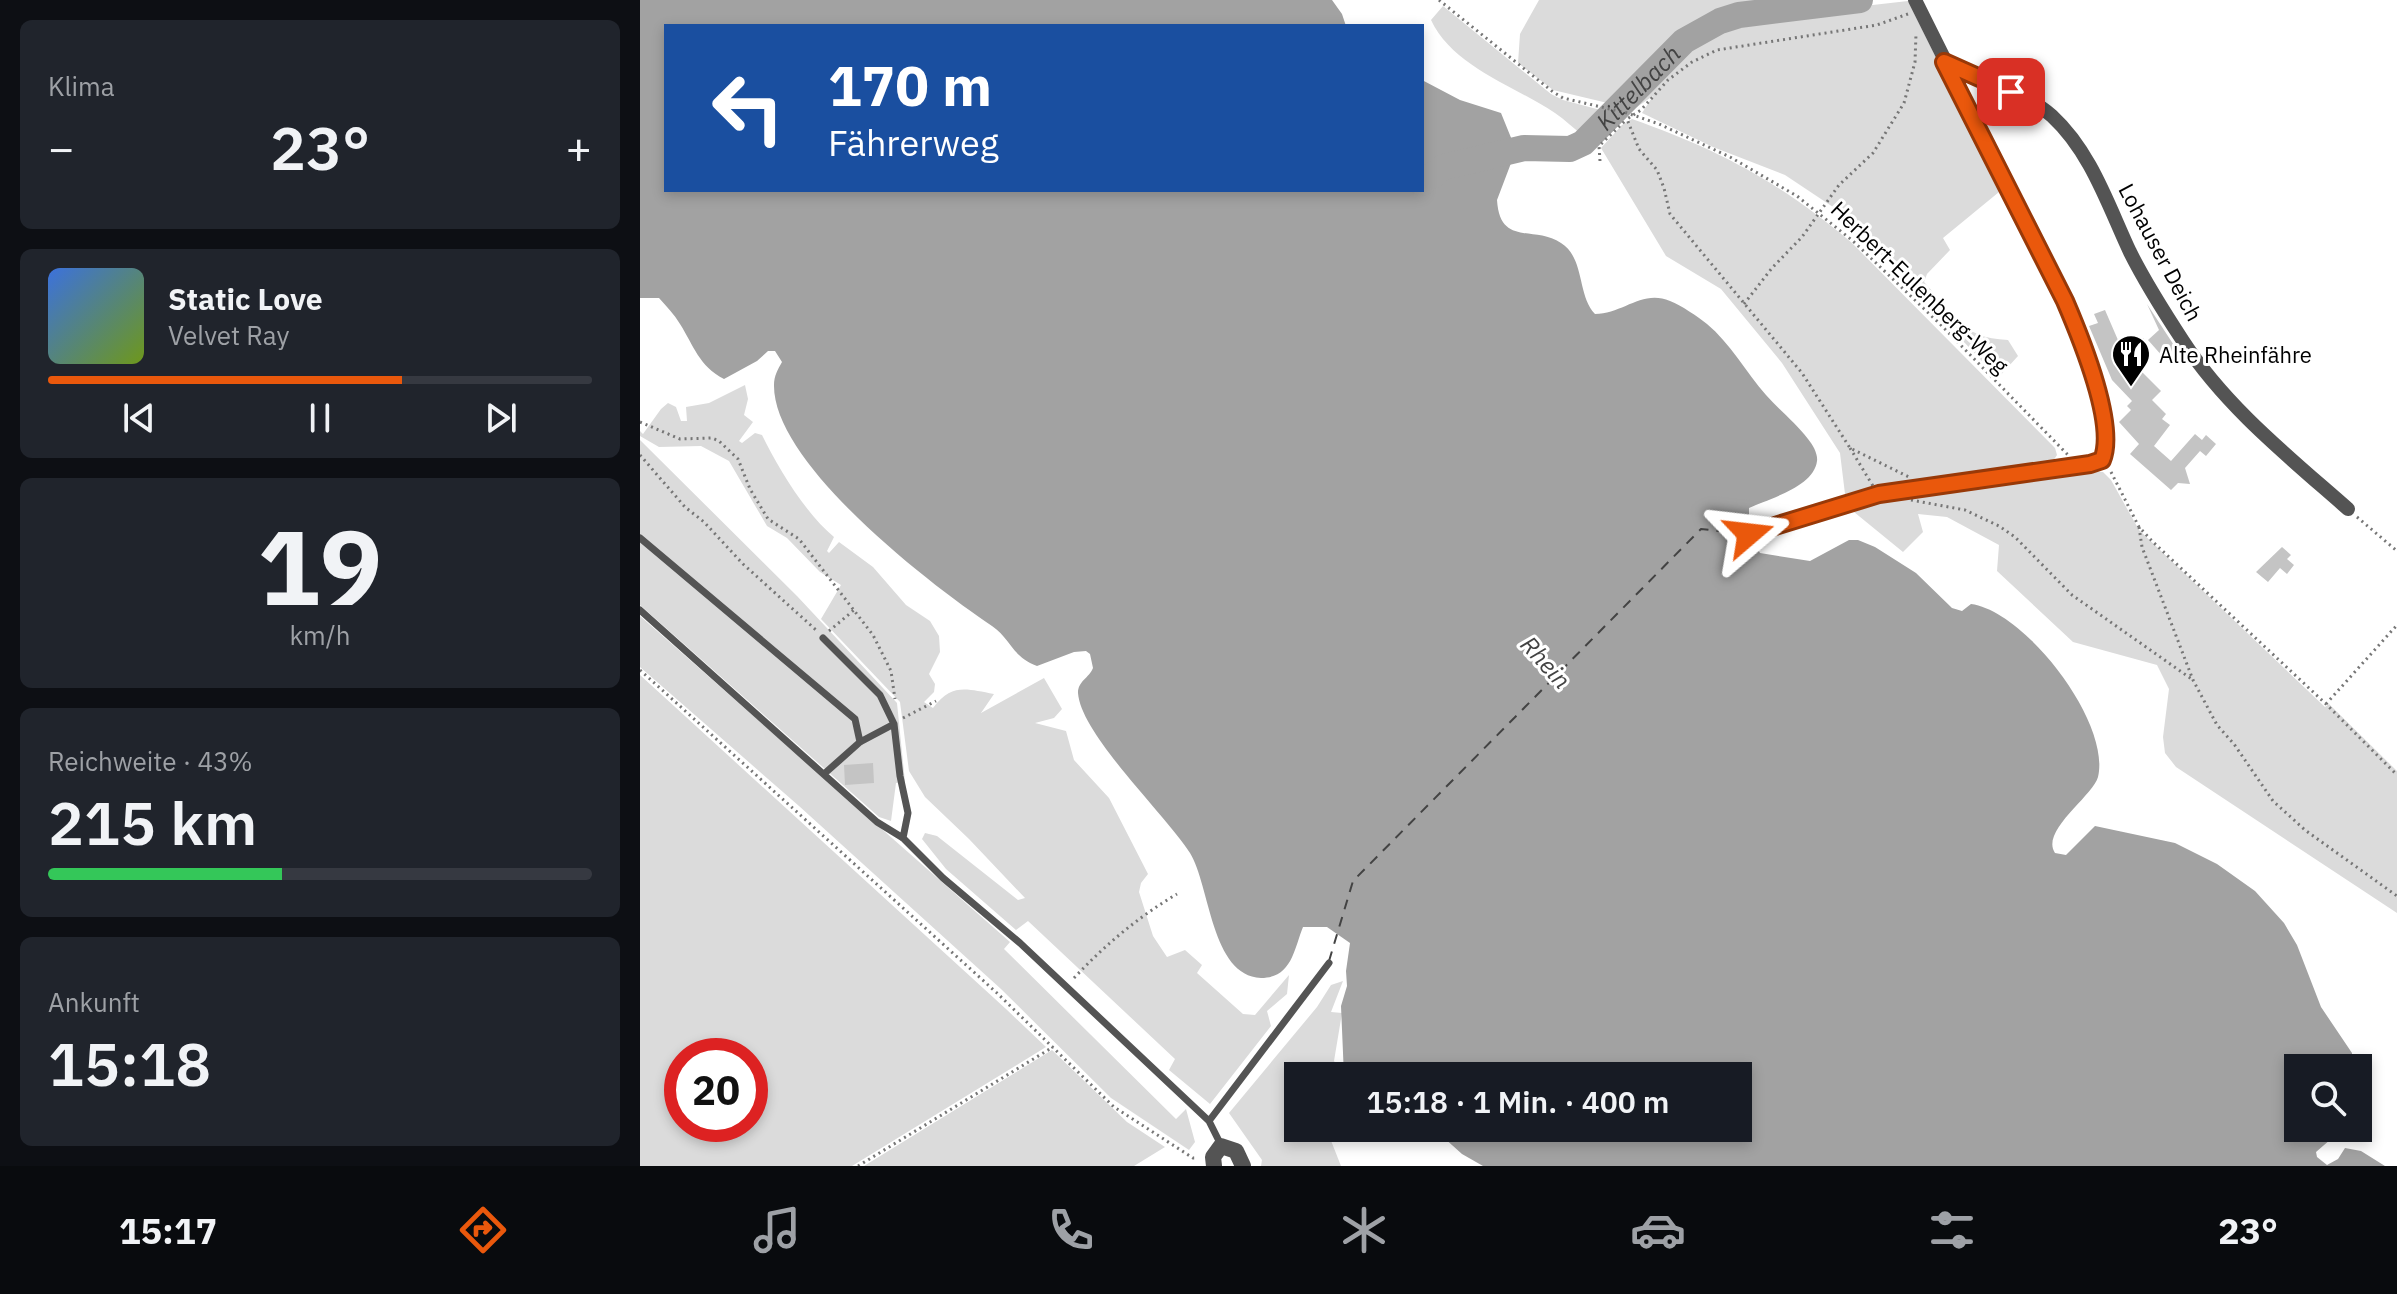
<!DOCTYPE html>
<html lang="de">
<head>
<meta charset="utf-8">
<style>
	:root { --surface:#171b24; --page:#20242c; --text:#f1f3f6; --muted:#9ea1a6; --line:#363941; --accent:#ea580c }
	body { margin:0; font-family:"IBM Plex Sans",sans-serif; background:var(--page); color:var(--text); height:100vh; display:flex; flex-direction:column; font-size:30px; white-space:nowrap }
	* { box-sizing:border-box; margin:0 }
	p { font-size:26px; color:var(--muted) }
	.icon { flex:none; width:44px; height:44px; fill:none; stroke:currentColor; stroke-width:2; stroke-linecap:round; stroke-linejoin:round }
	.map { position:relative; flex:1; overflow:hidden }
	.side { display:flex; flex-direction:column; gap:20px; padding:20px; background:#0d0f14; width:640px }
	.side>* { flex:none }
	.banner { position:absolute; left:24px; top:24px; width:760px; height:168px; border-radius:0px; box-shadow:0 4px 12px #0003; background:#1a4fa0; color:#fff; overflow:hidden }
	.controls { position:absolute; left:1644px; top:1054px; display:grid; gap:16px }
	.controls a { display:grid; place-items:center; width:88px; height:88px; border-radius:0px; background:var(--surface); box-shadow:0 4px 12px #0003; font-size:40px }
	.speed { position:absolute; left:24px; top:1038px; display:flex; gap:16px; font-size:40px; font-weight:700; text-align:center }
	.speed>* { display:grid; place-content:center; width:104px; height:104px; border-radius:50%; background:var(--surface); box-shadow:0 4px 12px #0003; line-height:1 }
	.speed .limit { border:12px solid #d22; background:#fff; color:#111 }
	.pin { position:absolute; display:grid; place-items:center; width:68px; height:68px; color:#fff; margin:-34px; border-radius:16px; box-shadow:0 4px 12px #0006 }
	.me { position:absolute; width:88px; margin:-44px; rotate:73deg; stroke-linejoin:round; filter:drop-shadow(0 0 6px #0008) }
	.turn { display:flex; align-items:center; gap:28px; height:168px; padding:0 32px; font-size:36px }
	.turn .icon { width:104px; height:104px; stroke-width:2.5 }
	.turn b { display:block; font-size:56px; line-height:68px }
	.big { font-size:60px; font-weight:600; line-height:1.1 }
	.side .widget { flex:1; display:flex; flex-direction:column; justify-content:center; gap:12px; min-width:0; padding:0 28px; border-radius:12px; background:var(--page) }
	.side .dial { align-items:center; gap:0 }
	.dial b { font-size:104px; line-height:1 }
	.song { display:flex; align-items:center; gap:24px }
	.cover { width:96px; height:96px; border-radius:12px; background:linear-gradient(135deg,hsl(220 70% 55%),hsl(80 70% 35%)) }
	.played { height:8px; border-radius:4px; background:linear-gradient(90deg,var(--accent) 65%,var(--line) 65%) }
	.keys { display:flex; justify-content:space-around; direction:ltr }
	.heat { display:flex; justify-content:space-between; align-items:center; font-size:44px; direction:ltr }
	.charge { height:12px; border-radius:6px; background:linear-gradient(90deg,#34c759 43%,var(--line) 0) }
	.trip { position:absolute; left:644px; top:1062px; width:468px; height:80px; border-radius:0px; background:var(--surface); box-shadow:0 4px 12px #0003; font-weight:600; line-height:80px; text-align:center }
	.tabs { display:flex; height:128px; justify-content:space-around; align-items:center; background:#090b0e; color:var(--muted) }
	.tabs .icon { width:56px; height:56px }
	.tabs .on { color:var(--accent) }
	.tabs b { font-size:36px; color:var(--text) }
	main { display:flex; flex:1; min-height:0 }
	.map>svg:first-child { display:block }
	.green { fill:#dbdbdb; fill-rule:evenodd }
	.water { fill:#a2a2a2 }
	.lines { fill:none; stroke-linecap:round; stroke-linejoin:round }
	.river { stroke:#a2a2a2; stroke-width:26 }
	.ferry { stroke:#434343; stroke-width:2; stroke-dasharray:10 8; stroke-linecap:butt }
	.building { fill:#c4c4c4 }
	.path { stroke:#767676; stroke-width:3; stroke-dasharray:2 4; stroke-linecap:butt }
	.service { stroke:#545454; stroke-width:7 }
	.minor { stroke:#545454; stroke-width:14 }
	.tertiary { stroke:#545454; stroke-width:16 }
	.route-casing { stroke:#983908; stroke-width:20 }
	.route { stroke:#ea580c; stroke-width:14 }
	.labels { text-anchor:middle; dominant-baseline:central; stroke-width:6; stroke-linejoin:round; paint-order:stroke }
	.street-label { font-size:22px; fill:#000; stroke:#fff }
	.poi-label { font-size:22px; fill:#000; stroke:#fff; text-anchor:start }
	.water-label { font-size:24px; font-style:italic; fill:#434343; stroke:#fff }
</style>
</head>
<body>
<main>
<section class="side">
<div class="widget"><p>Klima</p>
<div class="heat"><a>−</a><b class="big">23°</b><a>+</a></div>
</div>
<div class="widget">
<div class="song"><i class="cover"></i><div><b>Static Love</b><p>Velvet Ray</p></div></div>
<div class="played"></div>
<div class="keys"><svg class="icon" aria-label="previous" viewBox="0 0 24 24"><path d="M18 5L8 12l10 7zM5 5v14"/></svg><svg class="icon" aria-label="pause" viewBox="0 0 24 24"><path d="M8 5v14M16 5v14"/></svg><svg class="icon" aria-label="next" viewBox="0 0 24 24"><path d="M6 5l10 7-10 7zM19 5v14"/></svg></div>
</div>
<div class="widget dial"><b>19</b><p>km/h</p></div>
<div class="widget"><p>Reichweite · 43%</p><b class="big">215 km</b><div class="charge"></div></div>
<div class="widget"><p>Ankunft</p><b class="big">15:18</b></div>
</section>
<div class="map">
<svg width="1757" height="1166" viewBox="0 0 1757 1166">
	<rect width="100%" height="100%" fill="#fff"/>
	<path class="green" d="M899 0H1188C1140 6 1080 5 1040 37 1016 56 997 83 976 105L913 90 878 63 880 34Z
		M1268 1 1358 182 1359 192 1303 238 1310 250 1287 274 1284 282C1314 314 1320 338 1368 340L1378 356 1358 378 1202 213 1145 175 1073 147 1002 113 1013 96 994 109 987 105C1024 67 1046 35 1100 20Z
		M803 6 911 94 923 100 968 112 944 137C935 129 925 120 915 113 875 86 813 67 791 20Z
		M992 119C1080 150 1141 183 1212 243L1415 448 1417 455 1413 461 1241 486 1205 494 1200 453 1142 363 1081 289 1026 256 961 148 982 125Z
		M105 385 108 399 104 415 113 422 99 441 102 443 115 433 122 435C138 468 166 514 194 537L187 551 189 553 199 542 233 567 266 605 290 621 299 636 300 652 289 674 295 684 294 692 284 702 293 708C312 683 326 689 354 694L341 713 404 678 422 709 414 718 395 723 426 731 434 760 469 798 508 874 501 883 499 892 513 936 527 957 545 950 562 965 557 973 603 1014 615 1015 649 975 647 994 627 1011 631 1026 570 1104 529 1070 535 1059 388 921 376 930 306 869 282 839 285 833 297 836 378 900 385 898 329 839 285 797 269 771 260 702 181 619 201 585 180 572 147 538 127 526 89 461 61 446 19 447 0 436V431L3 434 21 409 28 403 36 407 41 421H47L46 407 69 403Z
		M0 440 157 596 257 703 265 782 256 783 251 821 239 817 0 605Z
		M1451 471 1463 472 1471 480 1499 530 1685 707 1689 704 1757 771V913L1536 767 1525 753 1523 737 1529 689 1517 665 1433 642 1357 571 1359 545 1307 517 1278 514 1283 532 1263 552 1214 512 1239 503Z
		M0 616 370 942 364 949 536 1119 546 1109 555 1142 549 1150 471 1098 361 989 159 806 0 667Z
		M0 675 366 1009 406 1047 212 1166H0ZM42 1056H110V1124H42Z
		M703 981 691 1012 702 1013 694 1061 704 1076H658V1128H686L701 1166H621L622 1160 589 1113 677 1007 691 985Z
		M412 1050 487 1122 525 1147 494 1166H224Z"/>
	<path class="water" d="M0 0H692L702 14 706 26H26V190H782V80L820 100 861 113 876 150 857 200C860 247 894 225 921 243 945 258 937 295 955 314 983 314 1002 289 1030 301 1042 306 1057 316 1067 324 1090 343 1106 372 1126 395 1139 410 1156 423 1168 439 1173 445 1178 454 1177 461 1174 487 1128 499 1109 508V534L1120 553 1170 561 1209 540H1218L1235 547 1276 573 1312 608 1322 611 1331 604C1385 611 1471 722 1458 777 1453 796 1400 831 1415 853L1426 855 1455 826 1535 843 1577 864 1615 891 1644 923 1657 945 1681 1007 1712 1053V1068H1658V1128H1697L1691 1139 1676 1152 1677 1157 1687 1165 1698 1159 1705 1148 1721 1151 1745 1166H843L822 1154 793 1128H1098V1076H704L701 1006 707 986 706 971 710 943 687 927H663C654 949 652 978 621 978 571 976 570 885 550 853 526 815 441 735 438 693 438 681 449 678 453 668L450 654 446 651 434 652 397 666C371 656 372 640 352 626 291 585 133 464 134 385 134 376 138 369 142 362L135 351H128L117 361 84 379C59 366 54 346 40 324 34 314 26 306 19 298H0Z"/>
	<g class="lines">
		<path class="river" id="s1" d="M782 183 804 167 884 148 930 149 943 143 1044 41 1080 21 1099 15 1220 0"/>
		<path class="ferry" d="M689 961 713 881 1061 529 1107 534"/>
	</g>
	<path class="building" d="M1507 304 1541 356 1531 366 1508 340 1519 330Z
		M1465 310 1481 347 1504 338 1486 356 1521 391 1512 400 1526 414 1522 419 1530 425 1514 446 1531 461 1555 434 1562 440 1566 435 1576 444 1566 456 1560 451 1545 468 1550 484 1538 483 1531 490 1490 454 1499 444 1479 422 1491 410 1487 406 1492 401 1472 380 1449 326 1458 323 1454 314Z
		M1642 547 1651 555 1647 559 1654 565 1647 574 1640 568 1628 582 1616 572Z
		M233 763 234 783 205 785 204 765Z"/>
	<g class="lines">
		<path class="path" d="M799 0 913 92 923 98 987 113 1019 124 1090 157 1157 196 1213 241 1300 324 1430 457
			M1268 14 1237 25 1077 50 1052 62 1028 80 1001 110 987 119 999 149 1017 170 1024 188 1030 214 1162 373 1210 448 1271 478
			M960 161 959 146 987 119
			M1104 304 1132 268 1162 237 1199 185 1233 153 1264 103 1275 62 1276 34
			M0 422 40 439 72 438 79 441 98 459 110 489 128 519 159 539 233 635 251 671 255 699
			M1210 448 1233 486
			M0 455 45 507 64 522 103 564 176 630
			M1471 472 1499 527 1513 542 1686 704 1757 775
			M1271 500 1325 510 1359 526 1375 537 1432 595 1553 680
			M1717 517 1757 551
			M1499 527 1502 547 1553 680 1577 725 1594 744 1633 801 1665 830 1757 896
			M189 631 214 610
			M0 670 357 993 474 1107 553 1158H557
			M1686 704 1757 625
			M263 718 296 701
			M434 978C465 945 498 917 537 894
			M218 1166 413 1047"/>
		<path class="service" d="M1109 534 1239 494 1450 464 1462 460
			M0 538 215 719 220 742
			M0 610 237 822 263 838 303 878 380 943 569 1121
			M183 638 240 695 254 724
			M184 774 220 742 254 724 260 776 268 813 263 838
			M581 1145 569 1121 689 963"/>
		<path class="minor" d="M1275 0 1425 301C1440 336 1477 425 1462 460
			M1304 62C1337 77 1385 92 1412 116 1451 152 1468 205 1490 252 1505 282 1524 312 1543 341 1586 407 1649 457 1708 509"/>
		<path class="tertiary" d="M574 1166 573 1157 581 1146 596 1151 603 1166"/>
	</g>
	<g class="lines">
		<g class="route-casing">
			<path id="route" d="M1109 534 1239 494 1450 464 1462 460C1477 425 1440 336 1425 301L1304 62 1371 92"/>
		</g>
		<use href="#route" class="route"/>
	</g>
	<defs>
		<g id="restaurant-pin" transform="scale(2)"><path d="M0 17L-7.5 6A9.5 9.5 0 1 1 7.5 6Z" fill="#000" stroke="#fff"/><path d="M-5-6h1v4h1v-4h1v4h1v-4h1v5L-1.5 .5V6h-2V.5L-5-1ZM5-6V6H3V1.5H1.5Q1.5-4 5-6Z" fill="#fff"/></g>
	</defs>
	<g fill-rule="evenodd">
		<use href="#restaurant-pin" x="1491" y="354"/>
	</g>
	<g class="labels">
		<g class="street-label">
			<text transform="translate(1521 252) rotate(62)">Lohauser Deich</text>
			<text transform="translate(1280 287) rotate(44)">Herbert-Eulenberg-Weg</text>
		</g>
		<g class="poi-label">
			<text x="1519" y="354">Alte Rheinfähre</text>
		</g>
		<g class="water-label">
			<text stroke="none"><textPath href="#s1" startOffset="248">Kittelbach</textPath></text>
			<text transform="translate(906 662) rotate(48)">Rhein</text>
		</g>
	</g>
</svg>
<div class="controls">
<a><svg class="icon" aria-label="search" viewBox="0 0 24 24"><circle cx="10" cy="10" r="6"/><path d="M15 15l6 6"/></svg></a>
</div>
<div class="speed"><div class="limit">20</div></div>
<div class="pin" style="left:1371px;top:92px;background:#d93025"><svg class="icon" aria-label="arrive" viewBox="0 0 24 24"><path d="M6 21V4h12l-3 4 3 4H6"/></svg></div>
<svg class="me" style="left:1109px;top:534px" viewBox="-20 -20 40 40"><path d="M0-17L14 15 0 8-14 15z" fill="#ea580c" stroke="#fff" stroke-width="4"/></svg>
<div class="trip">15:18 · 1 Min. · 400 m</div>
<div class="banner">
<div class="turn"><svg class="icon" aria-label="left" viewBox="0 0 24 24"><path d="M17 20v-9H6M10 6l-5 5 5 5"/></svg><div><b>170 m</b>Fährerweg</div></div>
</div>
</div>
</main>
<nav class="tabs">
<b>15:17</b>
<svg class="icon on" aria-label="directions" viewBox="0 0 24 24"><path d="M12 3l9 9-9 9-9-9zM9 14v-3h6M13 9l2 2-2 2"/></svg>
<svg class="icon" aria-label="music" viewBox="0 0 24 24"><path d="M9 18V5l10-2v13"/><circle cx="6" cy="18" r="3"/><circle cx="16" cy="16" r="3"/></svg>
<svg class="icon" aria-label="phone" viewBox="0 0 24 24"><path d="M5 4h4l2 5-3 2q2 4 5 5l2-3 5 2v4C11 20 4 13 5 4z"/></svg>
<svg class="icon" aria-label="climate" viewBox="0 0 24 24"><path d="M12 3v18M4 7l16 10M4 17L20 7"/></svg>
<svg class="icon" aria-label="car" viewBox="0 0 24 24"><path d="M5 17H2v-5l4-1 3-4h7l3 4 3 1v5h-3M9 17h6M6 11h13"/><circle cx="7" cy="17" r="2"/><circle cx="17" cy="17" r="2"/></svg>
<svg class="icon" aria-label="filters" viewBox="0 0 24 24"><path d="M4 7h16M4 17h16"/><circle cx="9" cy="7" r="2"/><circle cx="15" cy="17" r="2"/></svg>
<b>23°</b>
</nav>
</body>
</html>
